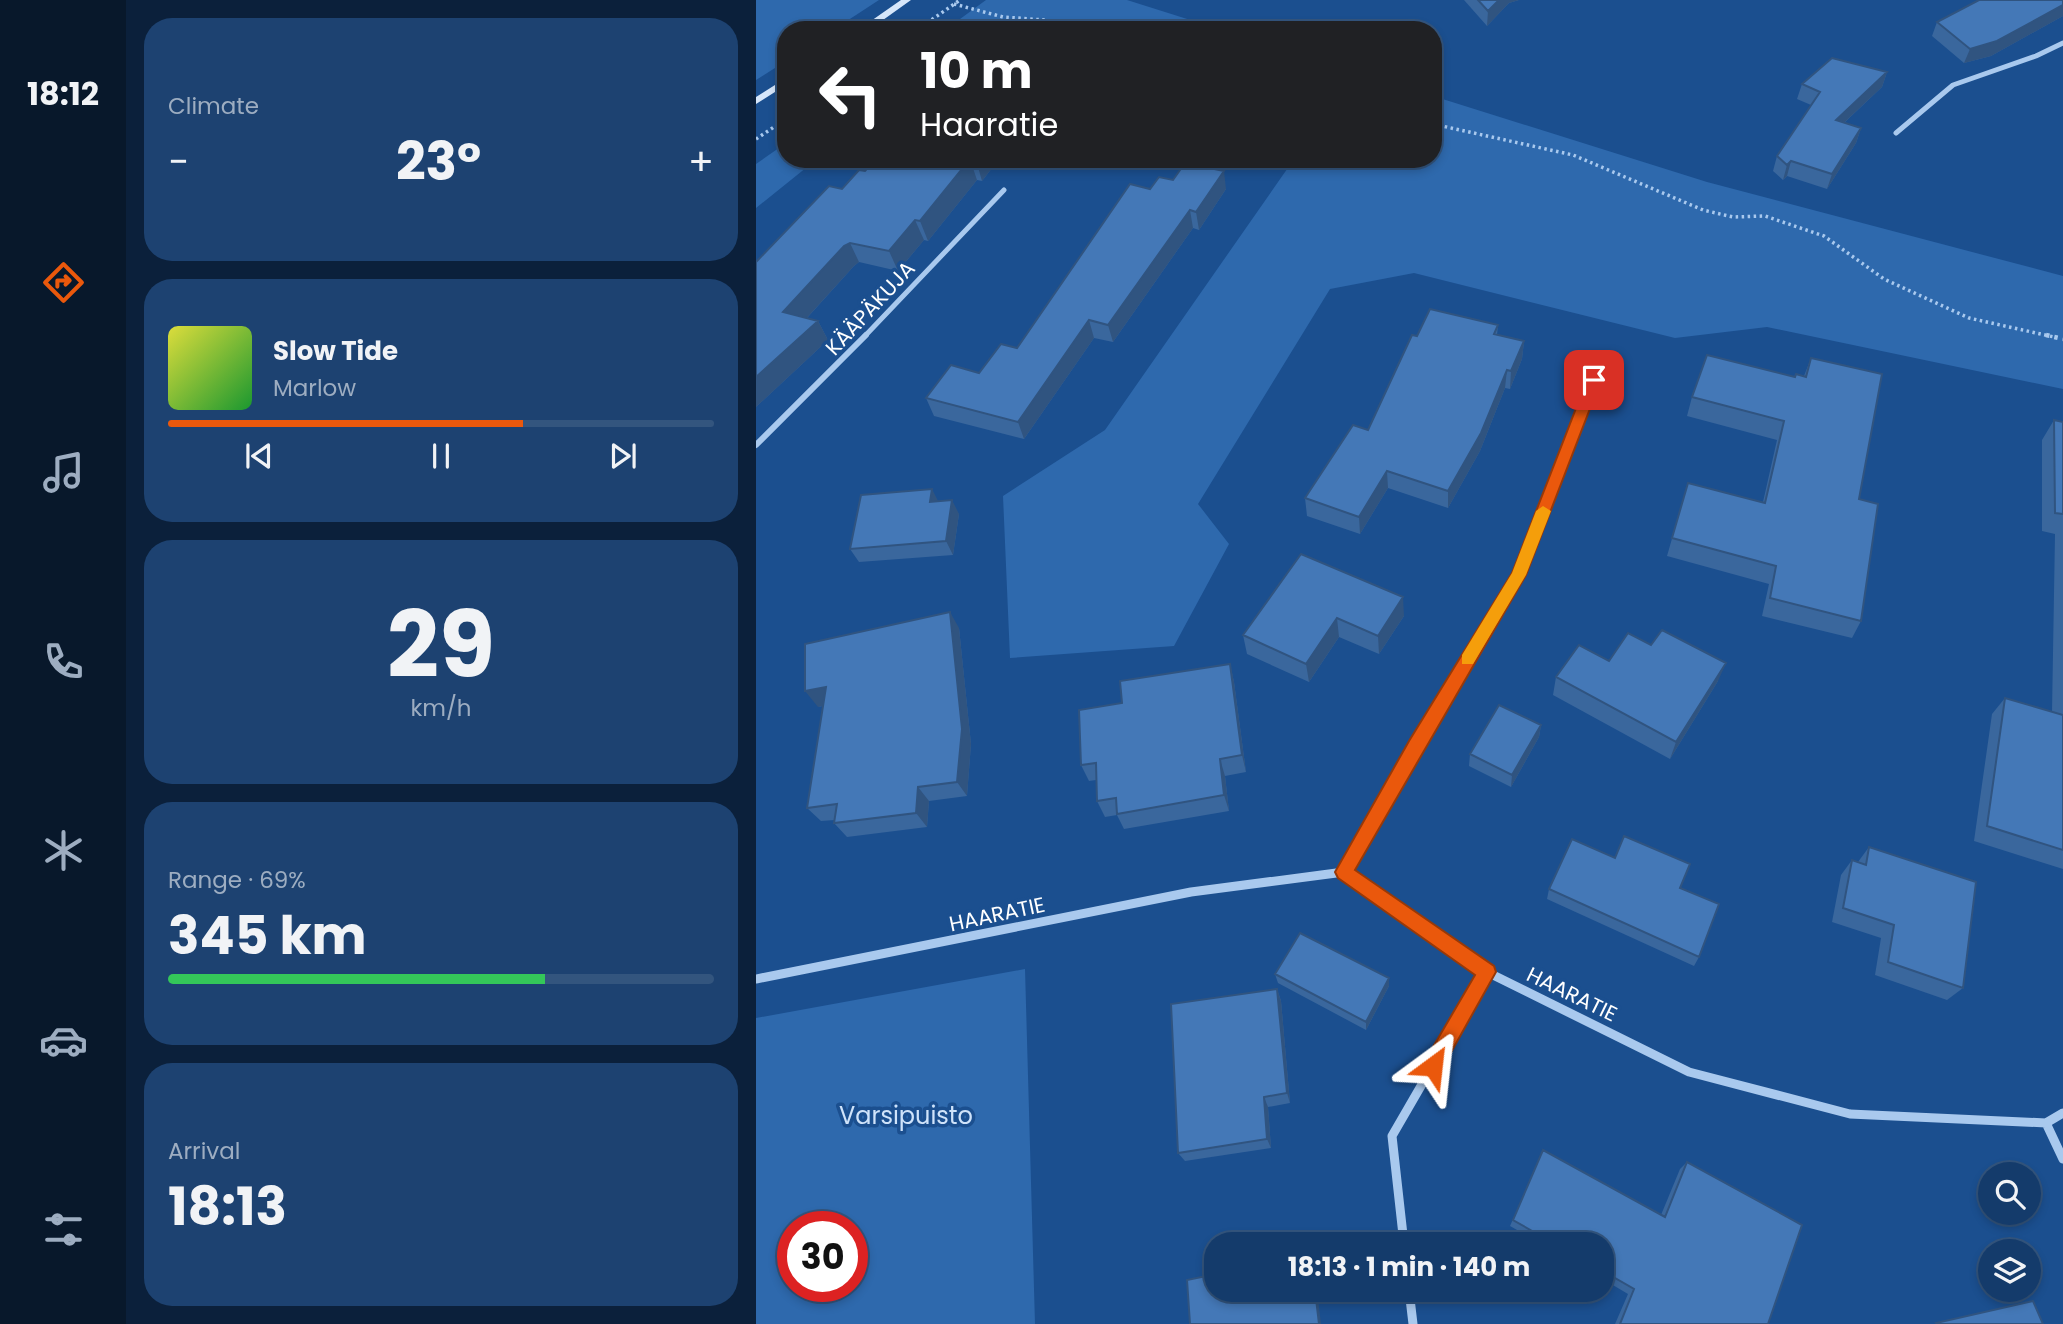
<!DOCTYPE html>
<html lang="en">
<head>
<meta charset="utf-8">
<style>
	:root { --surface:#143b6b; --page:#1d4271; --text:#f1f3f6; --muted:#9dadc1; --line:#33557e; --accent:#ea580c }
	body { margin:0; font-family:Poppins,sans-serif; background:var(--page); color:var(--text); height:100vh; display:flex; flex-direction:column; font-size:26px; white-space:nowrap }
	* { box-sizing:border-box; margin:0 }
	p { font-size:23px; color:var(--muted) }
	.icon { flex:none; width:38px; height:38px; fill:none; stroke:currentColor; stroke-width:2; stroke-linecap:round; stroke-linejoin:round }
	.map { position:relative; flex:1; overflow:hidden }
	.panel { display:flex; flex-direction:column; gap:18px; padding:18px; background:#0b203b; width:630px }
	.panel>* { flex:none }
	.guide { position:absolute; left:21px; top:21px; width:665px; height:147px; border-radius:28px; box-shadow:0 4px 10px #0003,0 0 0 2px var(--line); background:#202124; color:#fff; overflow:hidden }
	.controls { position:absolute; left:1222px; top:1162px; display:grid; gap:14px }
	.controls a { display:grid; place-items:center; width:63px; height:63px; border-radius:50%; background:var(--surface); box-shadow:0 4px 10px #0003,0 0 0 2px var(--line); font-size:35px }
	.speed { position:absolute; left:21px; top:1211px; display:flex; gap:14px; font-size:35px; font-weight:700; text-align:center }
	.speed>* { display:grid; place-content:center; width:91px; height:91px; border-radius:50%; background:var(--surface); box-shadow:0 4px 10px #0003,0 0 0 2px var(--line); line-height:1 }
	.speed .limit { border:10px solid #d22; background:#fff; color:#111 }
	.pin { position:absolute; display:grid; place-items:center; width:60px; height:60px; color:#fff; margin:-30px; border-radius:14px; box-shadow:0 4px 10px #0006 }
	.me { position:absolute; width:77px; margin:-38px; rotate:30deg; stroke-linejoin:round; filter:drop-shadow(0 0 5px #0008) }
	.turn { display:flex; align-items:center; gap:24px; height:147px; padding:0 28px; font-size:32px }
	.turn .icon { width:91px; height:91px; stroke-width:2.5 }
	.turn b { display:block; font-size:49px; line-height:60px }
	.big { font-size:52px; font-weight:700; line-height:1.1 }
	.panel .card { flex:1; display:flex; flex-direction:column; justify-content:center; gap:10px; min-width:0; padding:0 24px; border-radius:28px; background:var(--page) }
	.panel .dial { align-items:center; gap:0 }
	.dial b { font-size:91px; line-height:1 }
	.song { display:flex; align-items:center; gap:21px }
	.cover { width:84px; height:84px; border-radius:10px; background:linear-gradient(135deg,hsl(60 70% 55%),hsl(130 70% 35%)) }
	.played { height:7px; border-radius:4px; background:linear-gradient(90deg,var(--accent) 65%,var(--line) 65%) }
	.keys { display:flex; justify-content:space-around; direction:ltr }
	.heat { display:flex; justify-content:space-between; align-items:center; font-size:38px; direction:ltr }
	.charge { height:10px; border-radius:5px; background:linear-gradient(90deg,#34c759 69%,var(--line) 0) }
	.trip { position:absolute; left:448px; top:1232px; width:410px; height:70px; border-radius:28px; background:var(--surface); box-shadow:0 4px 10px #0003,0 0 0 2px var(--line); font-weight:700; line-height:70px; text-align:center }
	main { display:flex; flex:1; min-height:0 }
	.dock { display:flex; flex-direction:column; width:126px; justify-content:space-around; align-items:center; background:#08182b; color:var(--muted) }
	.dock .icon { width:49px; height:49px }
	.dock .current { color:var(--accent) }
	.dock b { font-size:32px; color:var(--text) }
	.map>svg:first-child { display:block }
	.green { fill:#2e69ad; fill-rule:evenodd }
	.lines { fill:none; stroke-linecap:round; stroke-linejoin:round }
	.path-far1 { stroke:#a9c9ee; stroke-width:3.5; stroke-dasharray:2.5 3.5; stroke-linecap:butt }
	.path { stroke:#a9c9ee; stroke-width:4.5; stroke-dasharray:3.5 5; stroke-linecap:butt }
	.street-far2 { stroke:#a9c9ee; stroke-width:5 }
	.street-far1 { stroke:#a9c9ee; stroke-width:6 }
	.street { stroke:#a9c9ee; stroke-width:9 }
	.secondary { fill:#d6e6fa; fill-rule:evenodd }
	.wall { fill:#3a679d }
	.shaded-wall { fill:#305480 }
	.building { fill:#4478b7; stroke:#305480; stroke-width:2 }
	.route { fill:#ea580c; stroke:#983908; stroke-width:2 }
	.slow { fill:#f59e0b }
	.labels { text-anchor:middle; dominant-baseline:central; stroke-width:7; stroke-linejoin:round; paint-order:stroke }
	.street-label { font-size:21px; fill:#fff; stroke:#1b4f8f }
	.near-park-label { font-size:24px; fill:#cfe3fa; stroke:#1b4f8f }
</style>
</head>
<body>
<main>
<nav class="dock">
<b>18:12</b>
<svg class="icon current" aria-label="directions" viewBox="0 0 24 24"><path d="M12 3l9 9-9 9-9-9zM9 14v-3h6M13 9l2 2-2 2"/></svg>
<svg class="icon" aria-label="music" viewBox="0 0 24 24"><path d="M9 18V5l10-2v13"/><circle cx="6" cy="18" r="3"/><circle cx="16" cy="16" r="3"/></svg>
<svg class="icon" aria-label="phone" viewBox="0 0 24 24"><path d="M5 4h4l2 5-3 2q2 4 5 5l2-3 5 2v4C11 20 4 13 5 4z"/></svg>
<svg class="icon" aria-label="climate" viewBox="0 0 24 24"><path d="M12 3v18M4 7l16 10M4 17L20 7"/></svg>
<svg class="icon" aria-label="car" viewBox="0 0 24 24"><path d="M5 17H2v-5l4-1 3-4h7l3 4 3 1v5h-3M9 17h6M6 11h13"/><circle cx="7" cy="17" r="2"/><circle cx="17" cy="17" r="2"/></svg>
<svg class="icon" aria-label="filters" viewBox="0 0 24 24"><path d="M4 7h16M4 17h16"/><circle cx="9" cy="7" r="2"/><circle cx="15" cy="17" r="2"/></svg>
</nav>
<section class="panel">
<div class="card"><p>Climate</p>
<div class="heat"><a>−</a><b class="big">23°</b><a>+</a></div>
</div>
<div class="card">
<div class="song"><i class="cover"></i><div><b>Slow Tide</b><p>Marlow</p></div></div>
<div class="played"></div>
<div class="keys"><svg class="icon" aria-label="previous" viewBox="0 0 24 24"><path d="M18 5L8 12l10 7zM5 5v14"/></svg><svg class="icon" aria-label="pause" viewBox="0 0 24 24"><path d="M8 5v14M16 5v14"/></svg><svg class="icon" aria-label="next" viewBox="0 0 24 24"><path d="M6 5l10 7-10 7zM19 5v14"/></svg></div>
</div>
<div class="card dial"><b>29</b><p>km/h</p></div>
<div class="card"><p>Range · 69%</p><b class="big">345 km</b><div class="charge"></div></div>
<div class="card"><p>Arrival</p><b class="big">18:13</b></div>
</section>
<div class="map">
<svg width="1307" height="1324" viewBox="0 0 1307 1324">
	<rect width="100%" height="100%" fill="#1b4f8f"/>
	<path class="green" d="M0 0H123L77 30H30V61L0 80Z
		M230 0H371L466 30H189Z
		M677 96 951 182 1307 276V389L1011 327 919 338 658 273 574 289 442 504 473 544 418 646 254 658 247 496 349 430 536 162 525 159H677Z
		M30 143V159H61L0 208V164Z
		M269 969 279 1324H0V1018ZM37 1227H96V1286H37Z"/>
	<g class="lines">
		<path class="path-far1" d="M198 4 247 17 289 20 304 30
			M161 30 204 0
			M677 124 817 155 947 210 977 217 1009 216 1068 236 1128 279 1213 318 1298 337
			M0 139 30 119"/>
		<path class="path" d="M1290 335 1307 339"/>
		<path class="street-far2" d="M1140 133 1197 85 1280 56 1307 43
			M108 337 248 190"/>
		<path class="street-far1" d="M0 445 110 335
			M646 769 763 575 838 380"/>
		<path class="street" d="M588 872 647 767
			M0 979 435 892 588 872 731 972 933 1072 1094 1114 1290 1123 1307 1113
			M1290 1123 1307 1159
			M648 1244 636 1136 731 972
			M653 1290 657 1324"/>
		<path class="secondary" d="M145 0H155L113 30H102Z
			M30 78V85L0 104V97Z"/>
	</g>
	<path class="wall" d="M708 0H763L753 3 731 26Z
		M1307 0V16L1235 56 1208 63 1176 36 1181 22Z
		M1131 72 1126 87 1088 123 1105 128 1100 143 1071 189 1031 176 1027 180 1017 171 1021 156 1055 105 1041 99 1046 84Z
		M120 159H243L226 181 221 180 172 241 168 240 142 271 103 262 98 266 51 318 62 321 72 340 0 407 86 189 109 171Z
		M417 180 470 189 443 230 437 228 357 342 338 338 268 439 178 416 170 398 223 373 261 348 394 189Z
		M742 325 741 335 768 341 766 359 754 389 749 388 724 451 692 508 632 488 604 534 551 516 549 498 612 430 661 336Z
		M1055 358 1103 499 1105 621 1096 638 1006 616 1013 584 911 556 932 483 1007 502 1021 440 931 416 936 397 1048 376Z
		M1298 420 1307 422V869L1218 841 1236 714 1249 698 1296 712 1299 534 1286 531V440Z
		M182 501 203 514 197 555 103 562 94 549Z
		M545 554 648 616 623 654 583 637 553 682 491 654 487 635Z
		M203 628 215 744 211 796 173 801 171 827 91 837 78 823 79 820 65 821 51 808 67 706 62 707Z
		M895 645 962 681 914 759 797 695 800 677 853 661Z
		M474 664 478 682 490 772 469 776 473 811 368 829 361 815 349 817 341 801 340 780 333 781 325 765 366 703Z
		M785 725 783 737 755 787 713 766 714 754Z
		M1113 847 1207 988 1191 1000 1119 975 1125 938 1076 922 1085 875 1096 860 1102 862Z
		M924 888 943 957 938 966 791 899 793 889Z
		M519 974 633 986 610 1030 522 983Z
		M521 989 525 1001 534 1103 512 1107 515 1148 429 1161 422 1153Z
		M787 1150 905 1215 924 1169 931 1162 1012 1324H859L872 1294 845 1278V1244H786L754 1226Z"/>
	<path class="shaded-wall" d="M743 0H763L753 3 731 26 732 11Z
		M1307 5V16L1235 56 1208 63 1214 49Z
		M1131 72 1126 87 1075 135 1080 120Z
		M1105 128 1100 143 1071 189 1076 174Z
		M214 159 221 180 172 241 164 221Z
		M220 159H243L226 181 220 160Z
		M1035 161 1031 176 1027 180 1031 165Z
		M468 171 470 189 443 230 440 212Z
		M434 210 437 228 357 342 352 325Z
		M159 220 168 240 142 271 133 251Z
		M94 243 103 262 98 266 38 332 27 312 88 246Z
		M333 320 338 338 268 439 262 422Z
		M62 321 72 340 0 407V377Z
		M768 341 766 359 754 389 755 371Z
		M751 370 749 388 724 451 692 508V491Z
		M631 471 632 488 604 534 603 517Z
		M176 489 183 503 174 502Z
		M196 500 203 514 197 555 190 541Z
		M647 597 648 616 623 654 622 636Z
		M194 612 203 628 215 744 211 796 201 782Z
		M581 618 583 637 553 682 550 664Z
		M970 663 962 681 914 759 920 742Z
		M474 664 478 682 490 772 486 755Z
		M70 687 82 702 62 707 49 691Z
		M785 725 783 737 755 787 756 775Z
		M464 759 469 776 473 811 468 795Z
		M162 787 173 801 171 827 160 813Z
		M633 978V986L610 1030V1022Z
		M521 989 525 1001 534 1103 531 1093Z
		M508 1097 512 1107 515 1148 511 1139Z
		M559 1290H561L565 1324H563Z"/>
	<path class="building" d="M722 0H743L732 11Z
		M1223 0H1307V5L1241 41 1214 49 1181 22Z
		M1076 58 1131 72 1080 120 1105 128 1076 174 1035 161 1031 165 1021 156 1064 92 1046 84Z
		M120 159H220V160L214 159 164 221 159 220 133 251 94 243 88 246 27 312 62 321 0 377V262L73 186 86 189 103 170 109 171Z
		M429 163 468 171 440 212 434 210 352 325 333 320 262 422 170 398 195 365 223 373 245 344 261 348 374 184 394 189 403 177 417 180Z
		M674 309 742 325 738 334 768 341 755 371 751 370 725 433 692 491 631 471 603 517 549 498 597 425 612 430 656 335 661 336Z
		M951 355 1039 377 1040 374 1050 377 1055 358 1126 374 1103 499 1122 504 1105 621 1014 598 1020 566 916 538 932 483 1009 503 1028 421 936 397Z
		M1298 420 1307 422V514L1299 513Z
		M176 489 174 502 196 500 190 541 94 549 105 495Z
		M545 554 647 597 622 636 581 618 550 664 487 635Z
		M194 612 206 729 201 782 162 787 160 813 78 823 81 804 51 808 70 687 49 691V644Z
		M906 630 970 663 920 742 800 677 823 645 853 661 872 633 895 645Z
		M474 664 486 755 464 759 468 795 361 814 360 798 341 801 340 763 325 765 323 710 366 703 364 681Z
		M1249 698 1307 715V850L1231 826Z
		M743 705 785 725 756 775 714 754Z
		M868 836 934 864 924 888 963 904 943 957 793 889 816 839 859 858Z
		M1113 847 1220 882 1207 988 1132 962 1138 925 1087 908 1096 860 1110 865Z
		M544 933 633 978 610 1022 519 974Z
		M521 989 531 1093 508 1097 511 1139 422 1153 415 1004Z
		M787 1150 909 1217 931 1162 1046 1225 1012 1324H864L878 1289 845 1270V1244H799L757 1220Z
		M460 1274V1290H559L563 1324H434L431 1280Z
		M1277 1301 1287 1324H1181L1180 1323Z"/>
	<path class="route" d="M838 376 845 380 770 575 599 870 738 966 740 972 684 1072 677 1075 670 1072 667 1066 670 1059 719 975 582 878 579 872 653 741 756 573 831 380Z"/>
	<path class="slow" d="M787 506 795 511 770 575 717 664H706V655L756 573 780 511Z"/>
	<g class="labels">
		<g class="street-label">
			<text transform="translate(114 308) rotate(-47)">KÄÄPÄKUJA</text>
			<text transform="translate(241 914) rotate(-12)">HAARATIE</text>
			<text transform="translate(816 994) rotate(26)">HAARATIE</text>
		</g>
		<g class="near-park-label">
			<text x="150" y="1115">Varsipuisto</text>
		</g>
	</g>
</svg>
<div class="controls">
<a><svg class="icon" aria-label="search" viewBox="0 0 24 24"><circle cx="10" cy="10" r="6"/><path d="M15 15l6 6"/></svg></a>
<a><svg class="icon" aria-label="layers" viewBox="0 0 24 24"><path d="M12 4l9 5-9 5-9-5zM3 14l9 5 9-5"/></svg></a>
</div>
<div class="speed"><div class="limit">30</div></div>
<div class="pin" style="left:838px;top:380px;background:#d93025"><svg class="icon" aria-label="arrive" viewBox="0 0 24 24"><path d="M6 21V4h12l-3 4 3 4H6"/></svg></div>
<svg class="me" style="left:677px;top:1066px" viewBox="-20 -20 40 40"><path d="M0-17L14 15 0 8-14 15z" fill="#ea580c" stroke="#fff" stroke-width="4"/></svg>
<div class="trip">18:13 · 1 min · 140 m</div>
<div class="guide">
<div class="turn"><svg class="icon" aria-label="left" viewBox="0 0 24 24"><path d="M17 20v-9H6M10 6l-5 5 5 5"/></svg><div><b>10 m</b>Haaratie</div></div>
</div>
</div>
</main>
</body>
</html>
